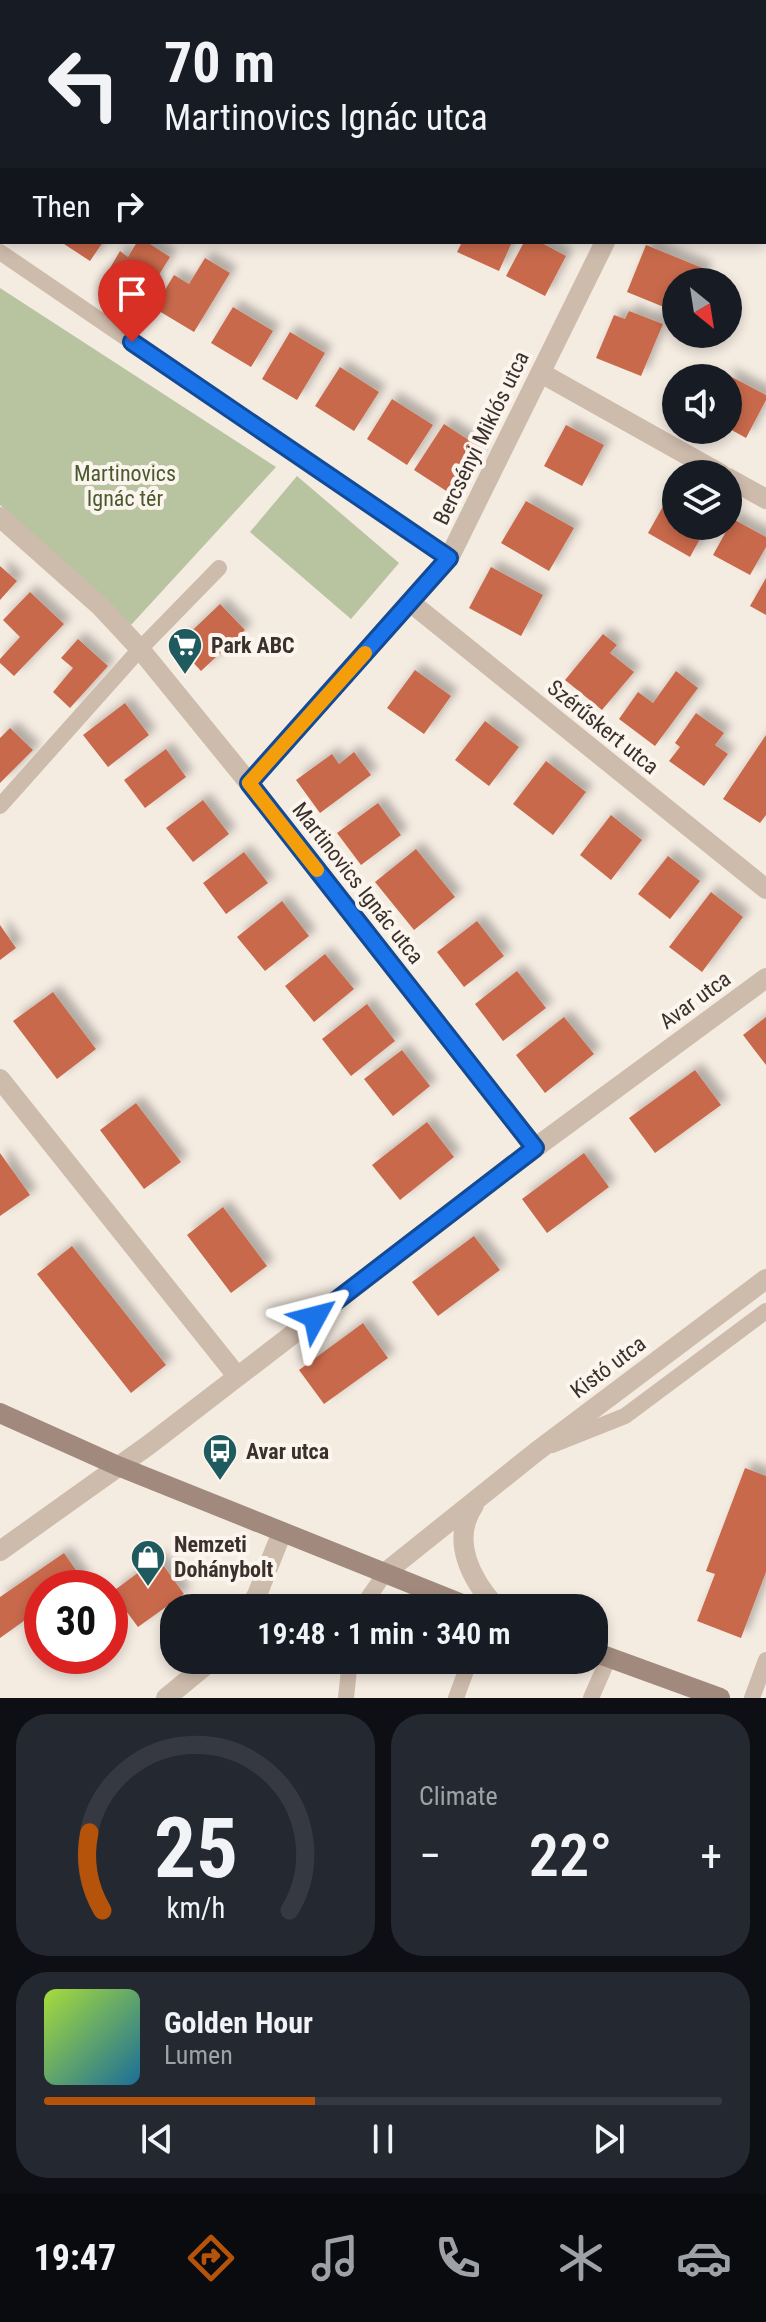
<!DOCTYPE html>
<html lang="en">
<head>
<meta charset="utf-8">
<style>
	:root { --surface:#171b24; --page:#242831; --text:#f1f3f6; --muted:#9ea1a6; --line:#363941; --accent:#b45309 }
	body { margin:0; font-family:"Roboto Condensed",sans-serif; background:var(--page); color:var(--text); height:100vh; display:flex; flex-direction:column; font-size:30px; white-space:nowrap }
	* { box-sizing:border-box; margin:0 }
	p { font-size:26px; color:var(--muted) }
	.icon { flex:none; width:44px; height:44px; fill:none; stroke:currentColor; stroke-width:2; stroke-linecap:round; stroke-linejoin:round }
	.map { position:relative; height:1698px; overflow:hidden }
	.panel { display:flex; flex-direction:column; gap:16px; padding:16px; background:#0d0f14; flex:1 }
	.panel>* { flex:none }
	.top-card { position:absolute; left:0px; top:0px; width:766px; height:244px; box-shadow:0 4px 12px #0003; background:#171b24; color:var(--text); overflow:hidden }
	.needle { width:52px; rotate:150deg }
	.tools { position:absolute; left:662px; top:268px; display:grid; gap:16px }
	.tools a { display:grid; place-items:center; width:80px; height:80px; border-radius:50%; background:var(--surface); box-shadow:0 4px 12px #0003; font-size:40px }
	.speed { position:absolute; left:24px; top:1570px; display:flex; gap:16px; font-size:40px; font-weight:700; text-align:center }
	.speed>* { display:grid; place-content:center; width:104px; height:104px; border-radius:50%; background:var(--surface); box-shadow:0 4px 12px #0003; line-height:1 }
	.speed .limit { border:12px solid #d22; background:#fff; color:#111 }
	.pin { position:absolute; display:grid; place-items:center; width:68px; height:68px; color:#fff; margin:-82px -34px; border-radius:50% 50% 50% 0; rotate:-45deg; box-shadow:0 0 8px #0007 }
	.pin .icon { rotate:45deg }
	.me { position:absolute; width:88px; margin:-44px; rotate:52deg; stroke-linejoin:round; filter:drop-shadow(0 0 6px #0008) }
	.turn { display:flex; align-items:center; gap:28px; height:168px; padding:0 32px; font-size:36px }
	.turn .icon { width:104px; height:104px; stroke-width:2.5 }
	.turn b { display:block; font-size:56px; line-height:68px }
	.then { display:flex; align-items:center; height:76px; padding:0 32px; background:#0003; gap:16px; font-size:30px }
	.big { font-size:60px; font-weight:600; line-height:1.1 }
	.panel .widget { flex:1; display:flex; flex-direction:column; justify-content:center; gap:12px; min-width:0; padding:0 28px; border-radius:32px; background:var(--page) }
	.panel .dial { align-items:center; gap:0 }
	.dial svg { height:208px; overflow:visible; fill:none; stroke:var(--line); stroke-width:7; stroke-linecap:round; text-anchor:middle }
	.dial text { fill:var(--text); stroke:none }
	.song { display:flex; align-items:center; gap:24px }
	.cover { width:96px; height:96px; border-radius:12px; background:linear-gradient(135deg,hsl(80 70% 55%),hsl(200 70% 35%)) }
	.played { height:8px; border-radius:4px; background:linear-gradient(90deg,var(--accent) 40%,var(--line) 40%) }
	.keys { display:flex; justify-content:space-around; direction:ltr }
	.heat { display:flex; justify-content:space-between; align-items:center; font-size:44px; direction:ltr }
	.panel .tiles { flex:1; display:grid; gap:16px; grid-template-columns:1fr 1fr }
	.widget:last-child { grid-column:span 2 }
	.trip { position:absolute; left:160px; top:1594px; width:448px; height:80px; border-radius:32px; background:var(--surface); box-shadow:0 4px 12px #0003; font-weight:600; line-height:80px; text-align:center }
	.menu { display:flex; height:128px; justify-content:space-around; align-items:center; background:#090b0e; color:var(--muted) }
	.menu .icon { width:56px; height:56px }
	.menu .current { color:var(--accent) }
	.menu b { font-size:36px; color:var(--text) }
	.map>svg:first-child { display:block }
	.green { fill:#b8c4a0 }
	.building { fill:#c8694b; filter:url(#shadow) }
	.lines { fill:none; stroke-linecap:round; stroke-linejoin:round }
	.lane { stroke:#cdbbac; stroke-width:16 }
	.street { stroke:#cdbbac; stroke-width:20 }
	.secondary { stroke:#a18a7d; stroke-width:20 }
	.route-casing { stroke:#114b97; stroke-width:20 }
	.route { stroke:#1a73e8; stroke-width:14 }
	.slow { stroke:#f59e0b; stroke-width:14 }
	.labels { text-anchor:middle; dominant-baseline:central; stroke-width:8; stroke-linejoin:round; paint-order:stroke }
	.street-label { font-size:22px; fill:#3b302b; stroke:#fbf5ee }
	.park-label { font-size:22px; fill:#4a5a2e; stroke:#fbf5ee }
	.poi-label { font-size:22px; font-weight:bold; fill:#3b302b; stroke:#fbf5ee; text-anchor:start }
</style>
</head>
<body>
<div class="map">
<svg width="766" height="1698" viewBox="0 0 766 1698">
	<defs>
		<filter id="shadow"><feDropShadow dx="7" dy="-7" stdDeviation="4" flood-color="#0004"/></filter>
	</defs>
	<rect width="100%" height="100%" fill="#f4ebe1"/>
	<path class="green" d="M0 288 276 467 131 625 0 505Z
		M297 476 399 563 351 619 250 532Z"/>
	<path class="building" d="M61 242H103L90 261Z
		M137 242H147L170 257 144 299 106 275 120 251 128 257Z
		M462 242H512L499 271 457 252Z
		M524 242H540L566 256 545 296 506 276Z
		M646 245 705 269 700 282H676V312L627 292Z
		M205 258 230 273 194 332 154 308 174 275 189 284Z
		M233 307 273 331 251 367 211 343Z
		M629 311 663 324 641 376 596 358 614 315 625 319Z
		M290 332 325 353 297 400 262 379Z
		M340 367 379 392 354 431 315 406Z
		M726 374 766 395V400L746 438 728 428V378H724Z
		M392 399 433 425 407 465 367 439Z
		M444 424 481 448 451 494 414 470Z
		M566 425 604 445 582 486 544 466Z
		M674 487 676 488V526H707L690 557 648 533Z
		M526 501 574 528 549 571 501 543Z
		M733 519 766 537V547L750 575 713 555Z
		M0 566 17 581 0 600Z
		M491 567 543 595 521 636 469 608Z
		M766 578V615L750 606Z
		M30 592 64 624 14 676 0 663V659L20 637 3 620Z
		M220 604 245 630 201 671 177 645Z
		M603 634 617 645 610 653 634 672 602 710 565 680Z
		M78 639 108 666 70 708 53 692 73 668 61 658Z
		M415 670 451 696 424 734 387 708Z
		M676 671 698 688 655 746 619 719 638 692 653 703Z
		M125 703 149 735 108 767 83 735Z
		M696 713 724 733 715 745 728 754 704 786 669 761 680 747 675 743Z
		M485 721 519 747 489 786 455 760Z
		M10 728 33 750 0 783V738Z
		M766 735V815L760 823 723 799Z
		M166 749 186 777 145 808 124 780Z
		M354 752 371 775 320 813 296 780 332 754 339 764Z
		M546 761 586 792 553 835 513 804Z
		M203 800 229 834 193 862 166 828Z
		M378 803 401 835 361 865 337 833Z
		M611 815 642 840 611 880 580 855Z
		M416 849 455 897 414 930 375 882Z
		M244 852 268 883 226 914 203 883Z
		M668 856 700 881 670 919 638 894Z
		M711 892 743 917 702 972 669 947Z
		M282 901 309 936 265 971 237 937Z
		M477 921 504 956 464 987 437 952Z
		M0 925 16 948 0 960Z
		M325 954 354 989 314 1022 285 986Z
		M517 971 546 1008 503 1041 475 1004Z
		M53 992 96 1049 57 1079 13 1021Z
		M367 1004 395 1041 351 1076 322 1039Z
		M564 1017 594 1054 545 1093 516 1055Z
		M766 1017V1065L743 1035Z
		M402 1050 430 1086 393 1116 364 1079Z
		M695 1070 721 1105 655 1153 629 1118Z
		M136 1103 181 1162 144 1189 100 1130Z
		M427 1122 454 1157 400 1200 372 1165Z
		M0 1153 30 1195 0 1216Z
		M584 1153 609 1187 547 1233 522 1199Z
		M223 1207 267 1266 231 1293 187 1235Z
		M474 1236 500 1270 438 1316 412 1282Z
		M72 1246 166 1365 131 1393 37 1274Z
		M363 1323 388 1358 324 1404 299 1370Z
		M745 1468 766 1476V1572L741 1638 697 1621 715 1574 706 1571Z
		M64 1553 83 1580 71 1588H42V1608L0 1638V1597Z
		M158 1558 184 1594 138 1627 112 1592Z"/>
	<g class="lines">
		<path class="lane" d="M0 252 449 558
			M0 806 140 649 219 568
			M552 1445 625 1416 766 1311
			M361 1608 386 1572
			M346 1698 350 1660
			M456 1698 470 1660
			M591 1698 609 1657
			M752 1698 766 1660"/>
		<path class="street" d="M122 0 126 2
			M685 2 686 0
			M764 169 766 170
			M541 373 721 474
			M728 478 766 499
			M0 517 100 606 140 649 249 783 535 1148
			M410 602 766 889
			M249 783 449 558 605 242
			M0 1079 237 1376
			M474 1505C450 1540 471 1580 497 1608
			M0 1551 150 1444 535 1148 766 978
			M386 1572 536 1452 766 1279
			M249 1608 257 1595 282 1532
			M166 1698 212 1660"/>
		<path class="secondary" d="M0 1413 118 1466 472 1608
			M594 1652 720 1698"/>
	</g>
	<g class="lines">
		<g class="route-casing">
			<path id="route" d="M132 342 449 558 249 783 535 1148 315 1317"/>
		</g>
		<use href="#route" class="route"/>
		<path class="slow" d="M317 870 249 783 365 653"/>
	</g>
	<defs>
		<g id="supermarket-pin" transform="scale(1.8)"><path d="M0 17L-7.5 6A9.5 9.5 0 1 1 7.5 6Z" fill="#1f5a5e" stroke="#fbf5ee"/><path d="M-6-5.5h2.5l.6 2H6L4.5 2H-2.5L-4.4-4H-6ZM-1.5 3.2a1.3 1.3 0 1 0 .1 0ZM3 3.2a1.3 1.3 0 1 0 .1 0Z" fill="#fff"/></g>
		<g id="bus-pin" transform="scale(1.8)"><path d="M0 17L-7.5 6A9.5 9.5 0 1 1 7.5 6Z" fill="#1f5a5e" stroke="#fbf5ee"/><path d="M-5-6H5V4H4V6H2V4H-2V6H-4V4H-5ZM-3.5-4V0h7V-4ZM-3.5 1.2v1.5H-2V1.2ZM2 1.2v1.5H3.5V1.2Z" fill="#fff"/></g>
		<g id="shop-pin" transform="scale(1.8)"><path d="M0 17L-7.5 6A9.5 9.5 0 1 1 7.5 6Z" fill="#1f5a5e" stroke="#fbf5ee"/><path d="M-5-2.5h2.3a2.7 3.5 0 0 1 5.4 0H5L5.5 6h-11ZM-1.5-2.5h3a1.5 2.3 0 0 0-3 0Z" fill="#fff"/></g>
	</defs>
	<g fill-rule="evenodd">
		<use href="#supermarket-pin" x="185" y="645"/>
		<use href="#bus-pin" x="220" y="1451"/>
		<use href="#shop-pin" x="148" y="1557"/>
	</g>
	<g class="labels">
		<g class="street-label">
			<text transform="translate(481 438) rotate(-64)">Bercsényi Miklós utca</text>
			<text transform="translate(603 727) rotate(39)">Szérűskert utca</text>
			<text transform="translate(358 883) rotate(52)">Martinovics Ignác utca</text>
			<text transform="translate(695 1000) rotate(-36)">Avar utca</text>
			<text transform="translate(608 1367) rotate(-37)">Kistó utca</text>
		</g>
		<g class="park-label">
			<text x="125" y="473">Martinovics<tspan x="125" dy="25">Ignác tér</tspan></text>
		</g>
		<g class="poi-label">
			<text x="211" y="645">Park ABC</text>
			<text x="246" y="1451">Avar utca</text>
			<text x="174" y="1544">Nemzeti<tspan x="174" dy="25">Dohánybolt</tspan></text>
		</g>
	</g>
</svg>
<div class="tools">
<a><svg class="needle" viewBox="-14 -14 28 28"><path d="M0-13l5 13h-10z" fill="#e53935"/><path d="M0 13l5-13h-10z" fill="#9ea1a6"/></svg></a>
<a><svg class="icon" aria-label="sound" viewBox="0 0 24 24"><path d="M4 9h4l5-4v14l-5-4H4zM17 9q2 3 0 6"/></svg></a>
<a><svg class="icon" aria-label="layers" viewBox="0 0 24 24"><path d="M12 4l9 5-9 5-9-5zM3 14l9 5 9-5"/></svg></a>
</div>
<div class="speed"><div class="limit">30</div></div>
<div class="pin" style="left:132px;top:342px;background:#d93025"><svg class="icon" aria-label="arrive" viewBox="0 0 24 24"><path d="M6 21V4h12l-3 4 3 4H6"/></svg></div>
<svg class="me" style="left:315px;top:1317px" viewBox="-20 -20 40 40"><path d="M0-17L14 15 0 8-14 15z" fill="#1a73e8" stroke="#fff" stroke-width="4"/></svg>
<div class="trip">19:48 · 1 min · 340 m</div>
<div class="top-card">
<div class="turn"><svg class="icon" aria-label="left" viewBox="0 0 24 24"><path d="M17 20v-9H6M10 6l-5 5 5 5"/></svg><div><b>70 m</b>Martinovics Ignác utca</div></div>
<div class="then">Then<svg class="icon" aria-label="right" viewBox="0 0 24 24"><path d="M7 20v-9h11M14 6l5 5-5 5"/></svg></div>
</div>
</div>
<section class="panel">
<div class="tiles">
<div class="widget dial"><svg viewBox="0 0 100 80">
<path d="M14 69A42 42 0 1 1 86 69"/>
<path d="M14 69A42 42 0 0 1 9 39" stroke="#b45309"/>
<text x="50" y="56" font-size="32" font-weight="700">25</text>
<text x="50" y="72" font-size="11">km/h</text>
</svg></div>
<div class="widget"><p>Climate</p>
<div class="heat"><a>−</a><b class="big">22°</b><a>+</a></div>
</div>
<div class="widget">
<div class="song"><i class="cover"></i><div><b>Golden Hour</b><p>Lumen</p></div></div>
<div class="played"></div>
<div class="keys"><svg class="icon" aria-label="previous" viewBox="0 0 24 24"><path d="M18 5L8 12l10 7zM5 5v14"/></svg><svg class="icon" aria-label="pause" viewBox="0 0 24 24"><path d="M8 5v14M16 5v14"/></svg><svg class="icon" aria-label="next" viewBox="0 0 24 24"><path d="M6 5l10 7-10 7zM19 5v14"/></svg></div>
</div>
</div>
</section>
<nav class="menu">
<b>19:47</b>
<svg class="icon current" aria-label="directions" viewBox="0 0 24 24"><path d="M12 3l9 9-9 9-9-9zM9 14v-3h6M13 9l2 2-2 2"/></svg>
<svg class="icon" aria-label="music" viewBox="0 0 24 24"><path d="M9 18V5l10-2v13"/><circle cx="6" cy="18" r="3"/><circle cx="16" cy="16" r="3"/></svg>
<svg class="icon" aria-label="phone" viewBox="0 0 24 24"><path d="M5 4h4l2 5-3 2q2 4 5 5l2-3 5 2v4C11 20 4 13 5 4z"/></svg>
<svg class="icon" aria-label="climate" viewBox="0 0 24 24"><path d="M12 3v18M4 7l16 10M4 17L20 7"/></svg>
<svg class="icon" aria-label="car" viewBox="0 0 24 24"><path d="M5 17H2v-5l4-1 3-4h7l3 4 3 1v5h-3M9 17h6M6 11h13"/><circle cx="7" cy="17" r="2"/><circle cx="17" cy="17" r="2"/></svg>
</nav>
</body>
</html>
